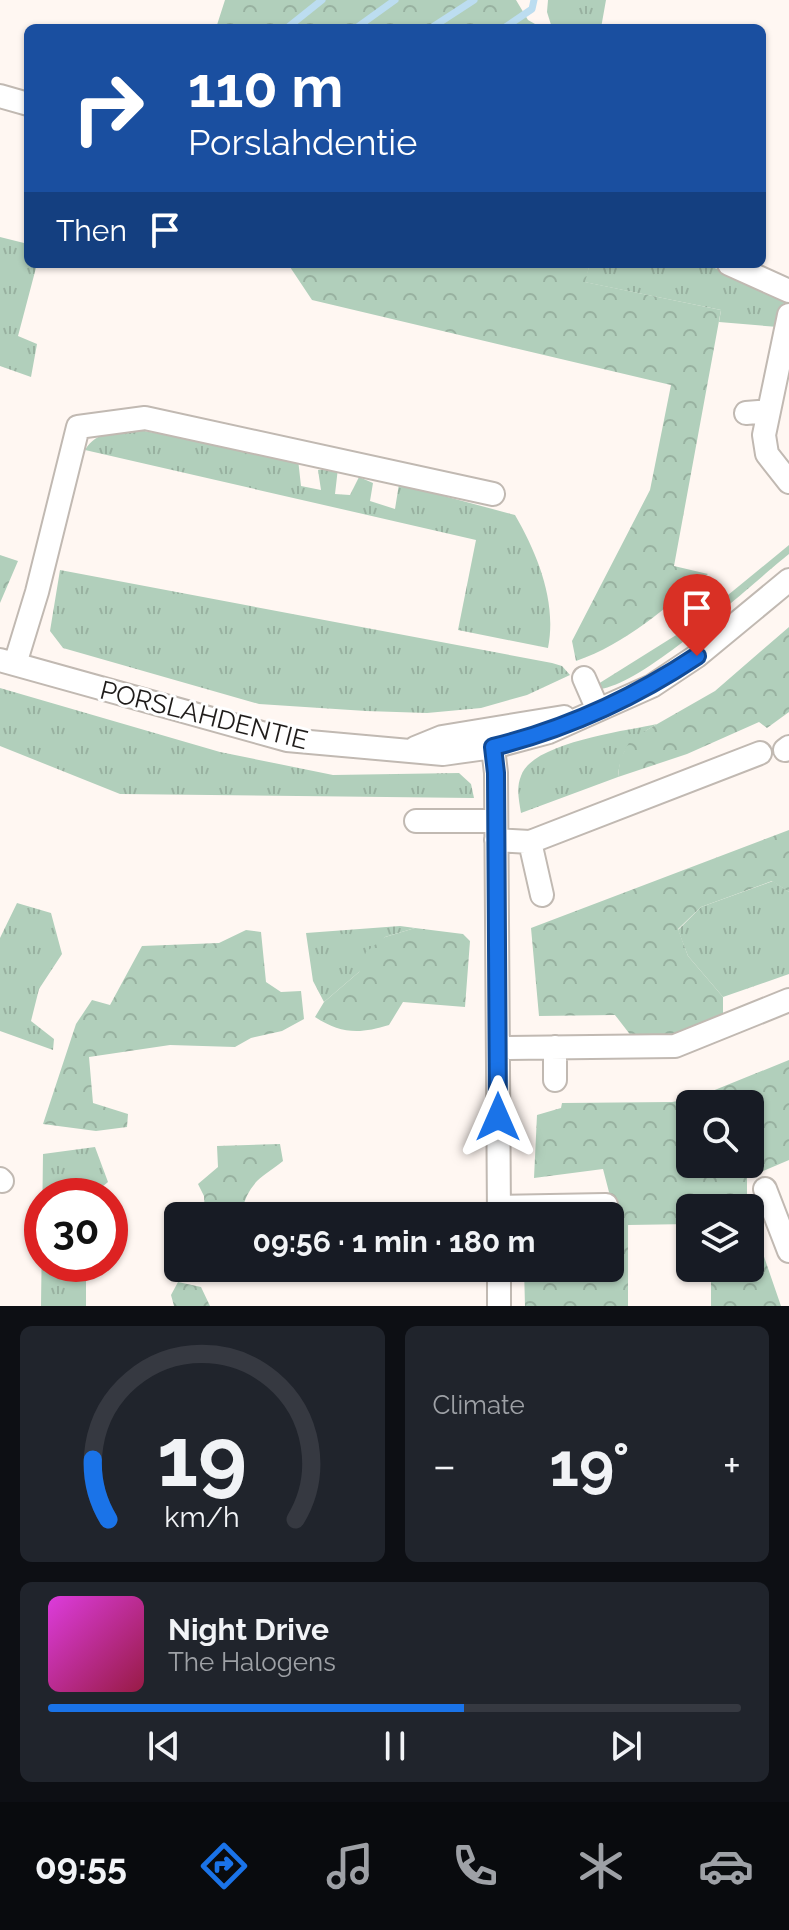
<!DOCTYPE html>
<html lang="en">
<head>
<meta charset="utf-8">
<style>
	:root { --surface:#171b24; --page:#20242c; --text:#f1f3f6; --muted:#9ea1a6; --line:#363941; --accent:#1a73e8 }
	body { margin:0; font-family:Raleway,sans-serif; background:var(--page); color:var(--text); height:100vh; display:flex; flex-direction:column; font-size:30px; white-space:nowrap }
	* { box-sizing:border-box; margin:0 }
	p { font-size:26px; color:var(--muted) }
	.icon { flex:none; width:44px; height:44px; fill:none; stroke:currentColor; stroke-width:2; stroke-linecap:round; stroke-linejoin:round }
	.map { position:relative; height:1306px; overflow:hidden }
	.drawer { display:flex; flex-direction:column; gap:20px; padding:20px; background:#0d0f14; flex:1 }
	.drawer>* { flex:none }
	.top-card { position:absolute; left:24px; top:24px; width:742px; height:244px; border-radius:12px; box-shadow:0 2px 6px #0004; background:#1a4fa0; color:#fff; overflow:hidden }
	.tools { position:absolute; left:676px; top:1090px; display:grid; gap:16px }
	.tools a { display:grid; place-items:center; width:88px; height:88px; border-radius:12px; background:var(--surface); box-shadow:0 2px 6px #0004; font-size:40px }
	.speed { position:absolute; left:24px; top:1178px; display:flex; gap:16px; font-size:40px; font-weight:700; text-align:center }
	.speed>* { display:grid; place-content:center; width:104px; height:104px; border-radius:50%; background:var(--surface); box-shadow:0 2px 6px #0004; line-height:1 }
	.speed .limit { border:12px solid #d22; background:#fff; color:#111 }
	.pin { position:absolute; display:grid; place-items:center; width:68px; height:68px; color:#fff; margin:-82px -34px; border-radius:50% 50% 50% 0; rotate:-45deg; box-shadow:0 0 8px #0007 }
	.pin .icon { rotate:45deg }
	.me { position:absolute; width:88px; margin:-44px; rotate:0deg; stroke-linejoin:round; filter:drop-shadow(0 0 6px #0008) }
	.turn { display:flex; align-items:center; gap:28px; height:168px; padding:0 32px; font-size:36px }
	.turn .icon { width:104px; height:104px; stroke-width:2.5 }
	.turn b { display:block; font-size:56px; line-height:68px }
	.then { display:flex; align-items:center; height:76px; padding:0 32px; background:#0003; gap:16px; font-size:30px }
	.big { font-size:60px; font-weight:700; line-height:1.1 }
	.drawer .card { flex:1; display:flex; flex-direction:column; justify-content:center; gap:12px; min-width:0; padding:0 28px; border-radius:12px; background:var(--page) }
	.drawer .dial { align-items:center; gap:0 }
	.dial svg { height:208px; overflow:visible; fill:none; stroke:var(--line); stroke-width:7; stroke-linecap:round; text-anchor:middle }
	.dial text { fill:var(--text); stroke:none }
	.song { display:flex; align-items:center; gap:24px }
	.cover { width:96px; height:96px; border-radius:12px; background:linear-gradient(135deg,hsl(300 70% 55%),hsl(340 70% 35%)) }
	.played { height:8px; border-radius:4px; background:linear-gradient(90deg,var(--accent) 60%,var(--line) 60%) }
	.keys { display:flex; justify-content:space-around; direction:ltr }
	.heat { display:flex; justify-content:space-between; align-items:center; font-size:44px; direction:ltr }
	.drawer .tiles { flex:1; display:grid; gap:20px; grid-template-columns:1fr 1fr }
	.card:last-child { grid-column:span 2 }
	.trip { position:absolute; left:164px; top:1202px; width:460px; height:80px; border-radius:12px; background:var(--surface); box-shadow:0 2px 6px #0004; font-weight:700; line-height:80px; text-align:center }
	.tab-bar { display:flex; height:128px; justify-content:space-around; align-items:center; background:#090b0e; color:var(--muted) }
	.tab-bar .icon { width:56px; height:56px }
	.tab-bar .current { color:var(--accent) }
	.tab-bar b { font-size:36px; color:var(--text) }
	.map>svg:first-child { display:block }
	.grass { fill:url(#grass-tufts) }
	.forest { fill:url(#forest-crowns); fill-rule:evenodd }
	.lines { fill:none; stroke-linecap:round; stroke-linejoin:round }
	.stream { stroke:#bcddf0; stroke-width:7 }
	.minor-casing { stroke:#c1b9b2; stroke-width:26 }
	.minor { stroke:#fff; stroke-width:22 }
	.route-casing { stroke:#114b97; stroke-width:20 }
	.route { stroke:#1a73e8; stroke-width:14 }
	.labels { text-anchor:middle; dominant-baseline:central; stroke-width:6; stroke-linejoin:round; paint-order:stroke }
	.street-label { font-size:26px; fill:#1f1c1a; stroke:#fff }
</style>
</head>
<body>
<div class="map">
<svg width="789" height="1306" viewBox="0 0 789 1306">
	<defs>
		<pattern id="grass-tufts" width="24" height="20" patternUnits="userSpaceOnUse" patternTransform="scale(2)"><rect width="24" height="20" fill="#b1cfbb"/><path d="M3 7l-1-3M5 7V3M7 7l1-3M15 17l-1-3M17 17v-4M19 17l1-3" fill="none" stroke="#98b1a0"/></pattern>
		<pattern id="forest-crowns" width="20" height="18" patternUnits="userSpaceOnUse" patternTransform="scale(2)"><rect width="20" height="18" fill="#b1cfbb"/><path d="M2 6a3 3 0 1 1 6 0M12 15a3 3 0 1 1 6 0" fill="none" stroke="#98b1a0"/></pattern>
	</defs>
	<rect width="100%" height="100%" fill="#fff7f2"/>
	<path class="grass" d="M548 0H606L601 28H552L547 12Z
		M0 237 28 244V264H37L18 336 37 344 31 377 0 366Z
		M590 264H704L786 295 778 327 719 322 721 310 584 282Z
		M139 430 298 459 301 486 321 490 318 470 338 468 335 494 350 495 359 477 373 483 370 501 395 509 399 484 515 515C538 555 557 602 548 648L458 630 476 540 85 450C97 430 117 432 139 430Z
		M789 545V554C749 586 646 683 600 689L598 684 689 627Z
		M60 570 552 663 562 666 570 675 527 695 481 708 427 713 366 711 259 704 63 648 50 631Z
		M0 688 220 752 333 775 459 773 471 784 474 798 120 794 0 746Z
		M657 724C633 738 620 748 618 777L521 813C519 800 516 788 521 776 531 743 625 731 657 724Z
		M773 881 789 892V974L723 997 688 956 678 930 701 907Z
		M17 903 51 913 62 954 39 989 31 1021 54 1039 53 1050 0 1031V938Z
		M400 926 415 928 385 937 359 972 324 1002 313 981 306 933Z
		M95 1147 108 1182 91 1196H42V1264H86V1306H41L43 1154Z"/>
	<path class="forest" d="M225 0H516L528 20 542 28H216Z
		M288 264H590L585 282 721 310 674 566 708 574C667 606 626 644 576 661L572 641 650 490 671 385 312 300Z
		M0 555 18 561 0 603Z
		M789 627V712L767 728 759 722 687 754 618 777 620 759 631 739 715 691Z
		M789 830V892L772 881 701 907 678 929 688 956 723 997V1016L677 1036 632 1037 615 1015 539 1016 531 928Z
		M415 928 463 934 470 941 465 1007 403 1002 389 1025C360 1034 341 1034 315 1017L324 1002 359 972 366 952 385 937Z
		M246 930 261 932 266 982 281 992 301 991 304 1019 282 1031 251 1038 235 1047 170 1045 89 1057 93 1103 128 1114 127 1127 96 1131 43 1124 76 1024 92 1000 110 1005 142 946 219 943Z
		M789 1060V1160L747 1178V1208H690V1224L628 1225V1306H525L524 1268H610V1216H528L610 1196 603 1169 534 1178 537 1115 561 1108 562 1103 672 1102 695 1098ZM690 1104H750V1164H690Z
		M280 1144 283 1161C275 1168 264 1174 257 1181 233 1208 257 1216 205 1216L204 1196 198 1184 218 1167 217 1146Z
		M750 1216 781 1306H711V1268H750Z
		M178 1282 201 1287 210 1306H174L171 1295Z"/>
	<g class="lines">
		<path class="stream" d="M287 28 322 0
			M356 28 395 0
			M431 28 474 0
			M504 28 532 9 534 0"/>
		<g class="minor-casing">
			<path id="minor" d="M0 96 28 104
				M729 264 789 291
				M789 315 764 435 767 454 789 482
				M746 413 769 411
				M0 660 287 740 443 754 493 747 549 732 652 686 697 656 789 580
				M15 664 37 592 78 427 145 418 493 494
				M584 678 598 710
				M491 731 496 773 499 1216
				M415 748 442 737 564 717
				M785 750 789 747
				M416 821H496
				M496 840 530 842 760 753
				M530 842 542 895
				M498 1048 675 1046 789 1000
				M555 1080V1047
				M0 1179 2 1181
				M765 1189 789 1251
				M499 1207 606 1205
				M499 1268V1306"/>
		</g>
		<use href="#minor" class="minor"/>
	</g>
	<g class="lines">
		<g class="route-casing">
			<path id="route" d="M498 1117 496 773 493 747C566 729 634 698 697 656"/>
		</g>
		<use href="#route" class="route"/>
	</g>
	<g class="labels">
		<g class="street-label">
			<text transform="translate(204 715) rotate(14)">PORSLAHDENTIE</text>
		</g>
	</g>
</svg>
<div class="tools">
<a><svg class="icon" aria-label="search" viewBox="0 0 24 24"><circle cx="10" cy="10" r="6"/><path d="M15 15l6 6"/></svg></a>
<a><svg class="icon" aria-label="layers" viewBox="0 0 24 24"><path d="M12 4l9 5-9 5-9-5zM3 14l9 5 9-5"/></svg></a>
</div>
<div class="speed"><div class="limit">30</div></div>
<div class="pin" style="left:697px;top:656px;background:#d93025"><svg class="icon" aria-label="arrive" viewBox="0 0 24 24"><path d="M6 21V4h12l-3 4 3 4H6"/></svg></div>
<svg class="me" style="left:498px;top:1117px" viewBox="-20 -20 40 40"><path d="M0-17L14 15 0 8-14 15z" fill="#1a73e8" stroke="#fff" stroke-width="4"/></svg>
<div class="trip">09:56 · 1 min · 180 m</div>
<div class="top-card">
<div class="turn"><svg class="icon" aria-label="right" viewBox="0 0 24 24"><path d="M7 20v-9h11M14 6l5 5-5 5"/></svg><div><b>110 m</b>Porslahdentie</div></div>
<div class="then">Then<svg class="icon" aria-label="arrive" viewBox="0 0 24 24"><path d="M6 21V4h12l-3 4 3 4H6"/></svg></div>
</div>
</div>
<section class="drawer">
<div class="tiles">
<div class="card dial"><svg viewBox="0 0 100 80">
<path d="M14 69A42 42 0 1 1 86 69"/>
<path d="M14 69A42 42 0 0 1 8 46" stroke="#1a73e8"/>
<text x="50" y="56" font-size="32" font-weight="700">19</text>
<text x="50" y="72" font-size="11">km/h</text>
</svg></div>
<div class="card"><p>Climate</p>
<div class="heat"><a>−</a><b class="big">19°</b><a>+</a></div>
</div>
<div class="card">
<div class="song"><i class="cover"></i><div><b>Night Drive</b><p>The Halogens</p></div></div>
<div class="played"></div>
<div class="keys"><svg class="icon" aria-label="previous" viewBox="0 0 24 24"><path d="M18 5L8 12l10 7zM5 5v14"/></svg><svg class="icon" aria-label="pause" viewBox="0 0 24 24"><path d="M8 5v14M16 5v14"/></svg><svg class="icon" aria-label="next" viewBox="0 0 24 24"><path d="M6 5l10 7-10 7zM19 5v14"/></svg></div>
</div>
</div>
</section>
<nav class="tab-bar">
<b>09:55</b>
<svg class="icon current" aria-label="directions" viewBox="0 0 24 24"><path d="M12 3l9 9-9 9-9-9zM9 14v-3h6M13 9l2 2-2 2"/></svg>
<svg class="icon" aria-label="music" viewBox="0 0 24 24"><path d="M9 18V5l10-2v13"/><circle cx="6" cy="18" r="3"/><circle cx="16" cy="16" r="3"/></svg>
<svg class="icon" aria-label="phone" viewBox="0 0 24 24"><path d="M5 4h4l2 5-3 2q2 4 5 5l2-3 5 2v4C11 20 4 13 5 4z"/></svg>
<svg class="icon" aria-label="climate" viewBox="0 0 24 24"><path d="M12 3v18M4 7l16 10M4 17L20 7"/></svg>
<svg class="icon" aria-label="car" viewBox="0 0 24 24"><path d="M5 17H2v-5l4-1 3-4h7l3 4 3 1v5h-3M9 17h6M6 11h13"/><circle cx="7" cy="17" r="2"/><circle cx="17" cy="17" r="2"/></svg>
</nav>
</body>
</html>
